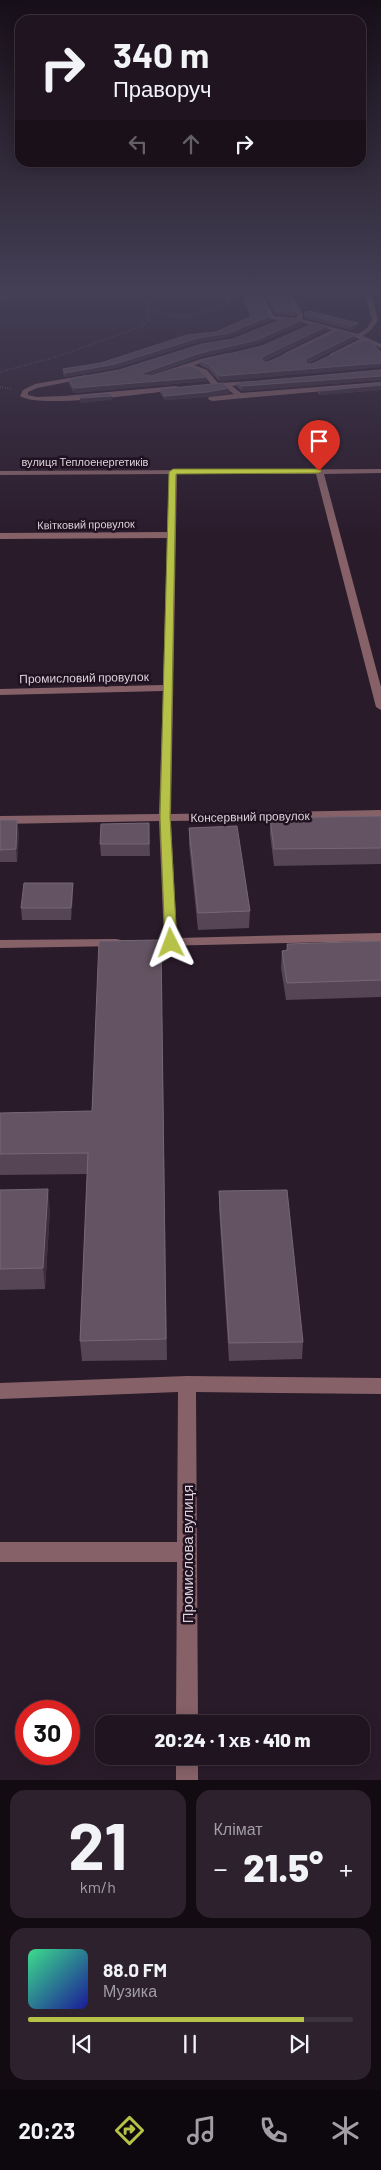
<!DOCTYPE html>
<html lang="uk">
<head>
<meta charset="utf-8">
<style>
	:root { --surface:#201420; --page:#2d212d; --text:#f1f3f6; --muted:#a29ea5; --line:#3d333e; --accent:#b6c148 }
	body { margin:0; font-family:Barlow,sans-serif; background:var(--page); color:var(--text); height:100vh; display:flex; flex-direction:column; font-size:19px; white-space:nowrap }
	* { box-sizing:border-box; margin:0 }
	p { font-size:16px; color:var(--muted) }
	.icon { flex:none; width:28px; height:28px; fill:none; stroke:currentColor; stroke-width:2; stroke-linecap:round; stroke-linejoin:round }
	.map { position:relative; height:1780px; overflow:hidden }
	.sheet { display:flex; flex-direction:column; gap:10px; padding:10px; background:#120b12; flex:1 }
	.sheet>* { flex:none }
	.banner { position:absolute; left:15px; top:15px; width:351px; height:152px; border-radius:15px; box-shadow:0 2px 12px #0003,0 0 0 1px var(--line); background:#201420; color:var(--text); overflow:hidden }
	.speed { position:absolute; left:15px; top:1700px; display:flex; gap:10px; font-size:25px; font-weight:700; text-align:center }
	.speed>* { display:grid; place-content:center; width:65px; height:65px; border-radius:50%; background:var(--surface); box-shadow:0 2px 12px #0003,0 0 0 1px var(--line); line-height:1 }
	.speed .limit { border:8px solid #d22; background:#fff; color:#111 }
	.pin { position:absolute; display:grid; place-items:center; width:42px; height:42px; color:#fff; margin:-51px -21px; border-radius:50% 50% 50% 0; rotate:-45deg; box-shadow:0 0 5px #0007 }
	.pin .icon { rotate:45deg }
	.me { position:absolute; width:55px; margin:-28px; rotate:357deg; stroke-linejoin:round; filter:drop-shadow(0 0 4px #0008) }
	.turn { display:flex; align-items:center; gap:18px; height:105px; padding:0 15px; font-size:22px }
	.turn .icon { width:65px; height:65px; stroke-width:2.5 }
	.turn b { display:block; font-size:35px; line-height:42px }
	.lanes { display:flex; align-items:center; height:48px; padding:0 15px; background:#0003; justify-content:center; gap:25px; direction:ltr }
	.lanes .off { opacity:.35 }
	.big { font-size:38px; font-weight:800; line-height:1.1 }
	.sheet .widget { flex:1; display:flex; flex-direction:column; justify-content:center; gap:8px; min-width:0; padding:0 18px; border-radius:15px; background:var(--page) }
	.sheet .dial { align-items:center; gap:0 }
	.dial b { font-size:65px; line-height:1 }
	.song { display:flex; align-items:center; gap:15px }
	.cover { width:60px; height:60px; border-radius:8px; background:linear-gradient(135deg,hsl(150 70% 55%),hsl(240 70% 35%)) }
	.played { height:5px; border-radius:2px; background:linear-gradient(90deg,var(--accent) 85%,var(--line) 85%) }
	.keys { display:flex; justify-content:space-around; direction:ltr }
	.heat { display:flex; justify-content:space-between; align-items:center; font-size:28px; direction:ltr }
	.sheet .tiles { flex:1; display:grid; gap:10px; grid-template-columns:1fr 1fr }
	.widget:last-child { grid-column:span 2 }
	.trip { position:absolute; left:95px; top:1715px; width:275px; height:50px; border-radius:15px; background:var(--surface); box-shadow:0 2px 12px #0003,0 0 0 1px var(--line); font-weight:800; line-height:50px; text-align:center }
	.menu { display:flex; height:80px; justify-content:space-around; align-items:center; background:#0d080d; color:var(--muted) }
	.menu .icon { width:35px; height:35px }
	.menu .on { color:var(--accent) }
	.menu b { font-size:22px; color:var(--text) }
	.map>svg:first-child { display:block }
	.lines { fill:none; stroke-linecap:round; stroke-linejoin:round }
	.path { stroke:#796c7a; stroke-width:2; stroke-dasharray:0.5 2; stroke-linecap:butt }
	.minor { fill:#866268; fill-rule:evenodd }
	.wall { fill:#564554 }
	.shaded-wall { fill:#3e2e3e }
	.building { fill:#645463; stroke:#776776 }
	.route { fill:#b6c148; stroke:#767d2f }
	.labels { text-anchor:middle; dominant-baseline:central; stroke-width:5; stroke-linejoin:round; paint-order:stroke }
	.far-street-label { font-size:11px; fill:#dcd1dc; stroke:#201221 }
	.street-label { font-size:12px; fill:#dcd1dc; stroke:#201221 }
	.near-street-label { font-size:15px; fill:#dcd1dc; stroke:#201221 }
</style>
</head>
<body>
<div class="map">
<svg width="381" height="1780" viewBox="0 0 381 1780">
	<rect width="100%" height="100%" fill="#2a1b2b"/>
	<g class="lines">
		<path class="path" d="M147 309C178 318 188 321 218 306
			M0 372 59 356 143 326 148 320 147 304 152 288
			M0 387 12 389"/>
		<path class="minor" d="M42 288H57L0 300V296Z
			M218 288H224L231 301H227Z
			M253 288H259L274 316 296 318 297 315 283 288H289L303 315 302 319 358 334 367 328 372 320 364 288H370L378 320 371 330 363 336 381 344V348L365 341 334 356H330V354L360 339 339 332 287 356H283V354L332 330 300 322 270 319Z
			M228 353 231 355 230 356 194 365 207 370 218 383 255 381 256 382 232 386 241 393 381 382V386L212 401 208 399 209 397 234 394 224 387H206V385L211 384C195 363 187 368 165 374L162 372 201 359Z
			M86 375 89 377 88 378 37 388 28 392V395L37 397 64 396 176 386 180 388 176 390C147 393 40 409 20 396L23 390 35 384Z
			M381 469V473L324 474 381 687V710L376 707 316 474H177L171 814 381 810V818L171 821 177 938 381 933V941L159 946 157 943 159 940 164 939 159 821 0 824V816L159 814 163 691 0 695V689L163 685 167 538 0 539V533L167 532 169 474 0 475V471Z
			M116 939 121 940 123 943 121 946 0 948V940Z
			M187 1376 381 1378V1394L196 1392 198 1724H176L177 1562H0V1542H177L178 1392 0 1399V1383Z
			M176 1756H198V1780H176Z"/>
	</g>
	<path class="wall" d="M238 288H255L269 321 228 337 198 342 116 368 65 377 63 374V369L101 363 216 332 250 317Z
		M261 288H284L295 312V316L275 314Z
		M304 313 358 323V327L351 330 304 318Z
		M302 320 301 325 256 344 200 357 148 376 207 381 74 393 69 384V379L119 370Z
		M327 330 262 362H268L355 335V339L306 364H312L381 352V367L219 381 208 369 200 365V361Z
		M381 370V380L242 391 237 387V383Z
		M381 383V390L320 395 318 393V389Z
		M160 389 229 393 207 397 165 400 160 393Z
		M381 816V864L274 866 270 834V818Z
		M0 820 19 832 17 862H0Z
		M149 823 150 856H101L100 844Z
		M189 828 250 911 249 928 198 930 189 844Z
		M73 883V895L71 920H22L21 908Z
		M161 940 167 1360 82 1361 80 1341 87 1174 0 1175V1113L92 1111Z
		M381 941V997L286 1000 281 968 282 951 286 950 287 944Z
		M0 1190 50 1210 45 1289 0 1290Z
		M219 1191 303 1342 302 1359 229 1361 219 1209Z"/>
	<path class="shaded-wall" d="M270 316 269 321 228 337 198 342 116 368 65 377V373Z
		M302 320 301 325 256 344 200 357 143 377V373L200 353Z
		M358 323V327L351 330V326Z
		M327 326V330L262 361V357Z
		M355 335V339L306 363V359Z
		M381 363V367L219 381V376Z
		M381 376V380L242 391V386Z
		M207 377V381L74 393V388Z
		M381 385V390L320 395V391Z
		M229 388V393L207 397 165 400V396Z
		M112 396V400L80 403V398Z
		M17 820 19 832 17 862 16 849Z
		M73 883V895L71 920V908Z
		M48 1189 50 1210 45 1289 43 1268Z"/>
	<path class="building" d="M240 288H255L270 316 229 333 198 338 115 364 65 373 63 369 101 363 187 335 216 332 252 316Z
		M263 288H284L295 312 275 310Z
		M309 311 358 323 351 326 304 313Z
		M285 318 302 320 257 340 200 353 143 373 145 375 151 376 176 368 190 366 196 368 207 377 74 388 69 379 119 370 202 344 233 339Z
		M314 323 327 326 262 357V362H268L339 330 355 335 306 359V364H312L363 340 370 341 381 352V363L219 376 208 364 200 361 262 346Z
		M381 370V376L242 386 237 383Z
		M223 383 229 388 207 392 165 396 160 389Z
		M381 383V385L320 391 318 389Z
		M111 393 112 396 80 398 78 396Z
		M381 816V848L274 849 270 818Z
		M0 820H17L16 849 0 850Z
		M149 823V844H100L101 824Z
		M237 826 250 911 198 913 189 828Z
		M24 883H73L71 908H21Z
		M161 940 166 1339 80 1341 88 1153 0 1154V1113L92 1111 99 941Z
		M381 941V980L287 983 282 951 288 950 287 944Z
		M48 1189 43 1268 0 1269V1190Z
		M287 1190 303 1342 229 1343 219 1191Z"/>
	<linearGradient id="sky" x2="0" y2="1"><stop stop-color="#170f18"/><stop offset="0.54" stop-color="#443f55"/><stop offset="1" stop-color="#443f55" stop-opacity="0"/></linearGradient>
	<rect width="381" height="538" fill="url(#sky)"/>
	<path class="route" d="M173 469H319L322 471 319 473 176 474 170 817 177 943 171 947 165 943 160 817 169 472Z"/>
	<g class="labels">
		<g class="far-street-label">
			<text x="85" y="461">вулиця Теплоенергетиків</text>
			<text transform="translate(86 524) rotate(-1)">Квітковий провулок</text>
		</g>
		<g class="street-label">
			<text transform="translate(84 677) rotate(-1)">Промисловий провулок</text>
			<text transform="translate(250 816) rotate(-1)">Консервний провулок</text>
		</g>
		<g class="near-street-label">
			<text transform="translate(187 1554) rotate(-90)">Промислова вулиця</text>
		</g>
	</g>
</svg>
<div class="speed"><div class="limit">30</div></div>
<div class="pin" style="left:319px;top:471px;background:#d93025"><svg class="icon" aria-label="arrive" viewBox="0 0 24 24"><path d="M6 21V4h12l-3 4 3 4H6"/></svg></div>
<svg class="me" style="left:171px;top:943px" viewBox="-20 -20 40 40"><path d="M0-17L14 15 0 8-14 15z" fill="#b6c148" stroke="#fff" stroke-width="4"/></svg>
<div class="trip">20:24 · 1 хв · 410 m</div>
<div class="banner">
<div class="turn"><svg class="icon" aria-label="right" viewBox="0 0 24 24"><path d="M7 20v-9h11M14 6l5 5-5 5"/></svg><div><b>340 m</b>Праворуч</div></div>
<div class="lanes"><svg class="icon off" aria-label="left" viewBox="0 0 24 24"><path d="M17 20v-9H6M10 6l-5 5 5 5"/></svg><svg class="icon off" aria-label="ahead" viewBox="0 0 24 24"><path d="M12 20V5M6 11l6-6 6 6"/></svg><svg class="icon" aria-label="right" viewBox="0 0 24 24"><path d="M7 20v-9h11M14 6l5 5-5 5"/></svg></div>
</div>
</div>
<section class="sheet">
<div class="tiles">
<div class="widget dial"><b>21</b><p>km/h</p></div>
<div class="widget"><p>Клімат</p>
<div class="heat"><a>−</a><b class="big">21.5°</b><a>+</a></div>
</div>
<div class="widget">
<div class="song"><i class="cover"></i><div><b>88.0 FM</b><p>Музика</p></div></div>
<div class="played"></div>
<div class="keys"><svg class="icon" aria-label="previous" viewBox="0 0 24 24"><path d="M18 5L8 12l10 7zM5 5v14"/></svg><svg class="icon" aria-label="pause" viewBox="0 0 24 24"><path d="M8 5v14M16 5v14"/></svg><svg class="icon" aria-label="next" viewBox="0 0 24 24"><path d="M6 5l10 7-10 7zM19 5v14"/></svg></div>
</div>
</div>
</section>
<nav class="menu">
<b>20:23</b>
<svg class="icon on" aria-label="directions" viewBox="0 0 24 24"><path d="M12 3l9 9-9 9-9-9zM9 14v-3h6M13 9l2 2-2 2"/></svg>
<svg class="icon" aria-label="music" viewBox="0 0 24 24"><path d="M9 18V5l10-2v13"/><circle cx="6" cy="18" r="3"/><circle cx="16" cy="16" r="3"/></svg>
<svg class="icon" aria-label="phone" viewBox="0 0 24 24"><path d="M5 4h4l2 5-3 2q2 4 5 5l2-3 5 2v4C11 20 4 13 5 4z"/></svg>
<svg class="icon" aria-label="climate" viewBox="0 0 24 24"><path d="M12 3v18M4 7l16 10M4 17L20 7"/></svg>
</nav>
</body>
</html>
